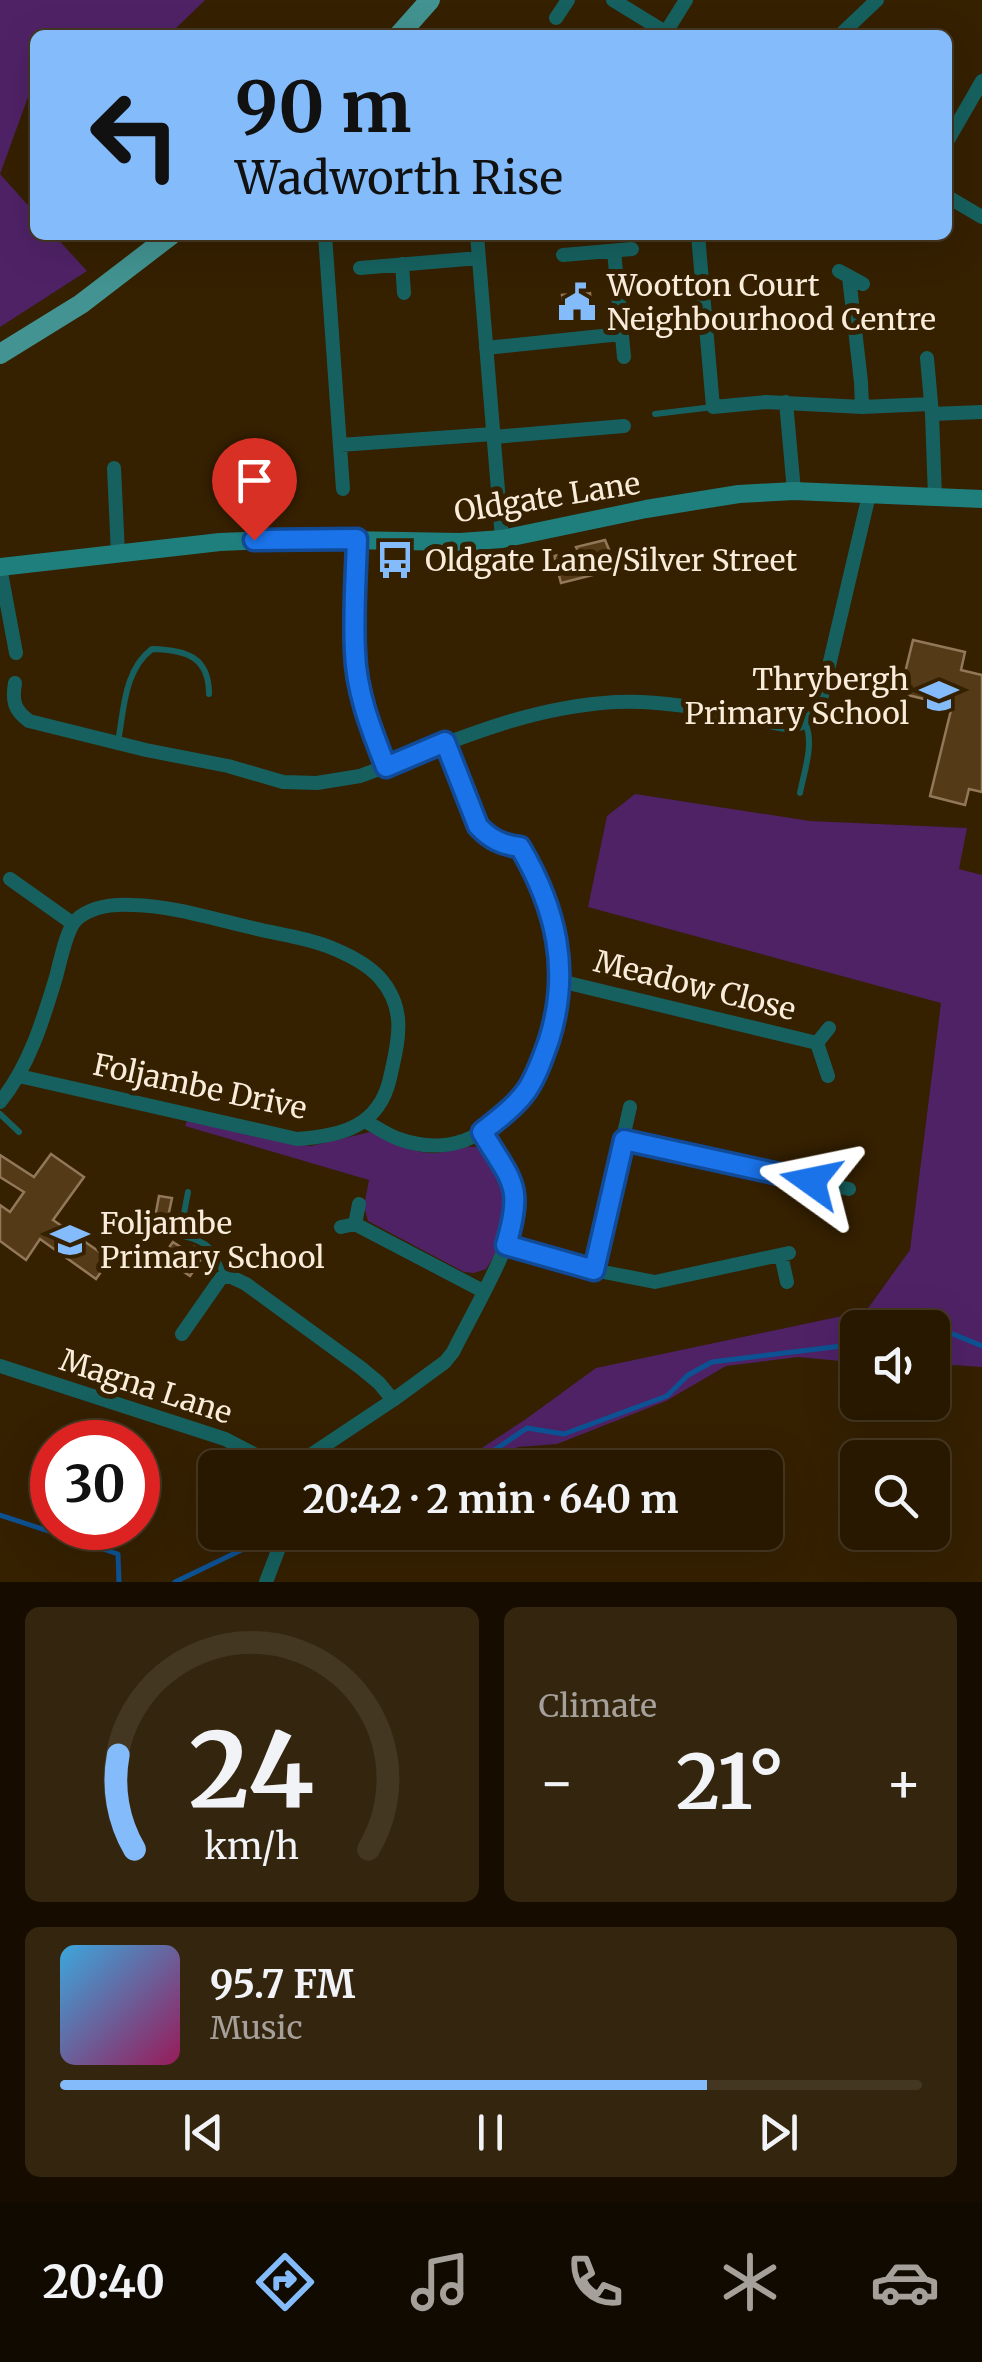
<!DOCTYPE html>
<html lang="en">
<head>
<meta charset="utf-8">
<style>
	:root { --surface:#281800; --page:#34250f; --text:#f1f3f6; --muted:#a5a099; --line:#443722; --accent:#84bcfb }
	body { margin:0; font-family:Merriweather,serif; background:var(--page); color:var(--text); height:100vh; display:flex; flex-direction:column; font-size:38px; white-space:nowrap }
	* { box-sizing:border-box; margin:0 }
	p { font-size:32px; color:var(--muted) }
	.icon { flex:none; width:55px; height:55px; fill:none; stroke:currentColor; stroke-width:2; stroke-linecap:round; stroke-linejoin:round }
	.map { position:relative; height:1582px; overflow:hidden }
	.drawer { display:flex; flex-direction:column; gap:25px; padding:25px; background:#160d00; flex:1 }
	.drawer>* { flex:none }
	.hud { position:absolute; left:30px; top:30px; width:922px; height:210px; border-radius:15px; box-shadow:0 10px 40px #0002,0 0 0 2px var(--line); background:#84bcfb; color:#111; overflow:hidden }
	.fabs { position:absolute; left:840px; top:1310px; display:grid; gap:20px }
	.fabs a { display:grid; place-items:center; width:110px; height:110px; border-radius:15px; background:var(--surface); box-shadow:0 10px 40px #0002,0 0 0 2px var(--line); font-size:50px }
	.speed { position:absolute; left:30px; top:1420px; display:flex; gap:20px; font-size:50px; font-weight:700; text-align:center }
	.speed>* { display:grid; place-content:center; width:130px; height:130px; border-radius:50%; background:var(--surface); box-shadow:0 10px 40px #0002,0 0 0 2px var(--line); line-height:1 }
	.speed .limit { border:15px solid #d22; background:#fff; color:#111 }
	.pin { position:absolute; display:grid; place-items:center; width:85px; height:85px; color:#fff; margin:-102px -42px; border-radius:50% 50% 50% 0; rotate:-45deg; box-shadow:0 0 10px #0007 }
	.pin .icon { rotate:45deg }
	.me { position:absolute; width:110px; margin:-55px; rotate:282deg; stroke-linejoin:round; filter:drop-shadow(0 0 8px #0008) }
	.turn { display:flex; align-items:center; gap:35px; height:210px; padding:0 40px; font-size:45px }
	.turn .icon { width:130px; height:130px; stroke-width:2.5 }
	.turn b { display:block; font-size:70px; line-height:85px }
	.big { font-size:75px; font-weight:700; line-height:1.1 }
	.drawer .tile { flex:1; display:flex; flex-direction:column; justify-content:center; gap:15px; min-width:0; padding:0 35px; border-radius:15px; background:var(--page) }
	.drawer .dial { align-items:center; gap:0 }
	.dial svg { height:260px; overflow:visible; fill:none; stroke:var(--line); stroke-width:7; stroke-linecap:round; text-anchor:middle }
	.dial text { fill:var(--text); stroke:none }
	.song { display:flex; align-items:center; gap:30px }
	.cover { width:120px; height:120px; border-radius:15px; background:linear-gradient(135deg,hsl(200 70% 55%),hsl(330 70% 35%)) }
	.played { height:10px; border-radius:5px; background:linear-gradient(90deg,var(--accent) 75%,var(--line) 75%) }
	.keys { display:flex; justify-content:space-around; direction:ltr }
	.heat { display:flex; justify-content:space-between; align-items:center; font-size:55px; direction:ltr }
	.drawer .tiles { flex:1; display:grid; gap:25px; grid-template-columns:1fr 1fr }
	.tile:last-child { grid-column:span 2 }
	.trip { position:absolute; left:198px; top:1450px; width:585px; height:100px; border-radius:15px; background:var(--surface); box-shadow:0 10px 40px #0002,0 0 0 2px var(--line); font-weight:700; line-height:100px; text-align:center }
	.dock { display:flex; height:160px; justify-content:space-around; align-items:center; background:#100a00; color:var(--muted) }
	.dock .icon { width:70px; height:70px }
	.dock .selected { color:var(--accent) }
	.dock b { font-size:45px; color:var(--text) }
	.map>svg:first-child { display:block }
	.green { fill:#4f2266 }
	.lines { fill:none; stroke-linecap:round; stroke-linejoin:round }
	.stream { stroke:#0d5293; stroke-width:5 }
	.building { fill:#543a16; stroke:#927858; stroke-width:2.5 }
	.lane { stroke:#16615f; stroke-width:6 }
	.street { stroke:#16615f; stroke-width:14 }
	.secondary { stroke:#1f7f7d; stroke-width:18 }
	.primary { stroke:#429391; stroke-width:20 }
	.route-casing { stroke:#114b97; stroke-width:25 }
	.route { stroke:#1a73e8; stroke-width:18 }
	.labels { text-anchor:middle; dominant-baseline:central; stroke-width:10; stroke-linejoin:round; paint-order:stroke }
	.poi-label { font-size:30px; fill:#faecda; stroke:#352000; text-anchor:start }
	.street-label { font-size:30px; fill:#faecda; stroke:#352000 }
</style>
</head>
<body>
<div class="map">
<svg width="982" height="1582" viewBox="0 0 982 1582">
	<rect width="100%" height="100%" fill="#352000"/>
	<path class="green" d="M0 0H205L169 35H35V78L0 174 35 213V235H54L87 271 0 327Z
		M635 794 810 821 967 828 959 869 982 875V1367L954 1365 933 1372 932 1328H858L857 1365 851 1362 798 1357 726 1366 666 1401 557 1444 518 1447 479 1467H453L526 1419 596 1368 866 1311 910 1250 941 1003 588 907 607 816Z
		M187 1121 292 1144 311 1146 370 1132C393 1142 411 1154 437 1153 449 1152 463 1145 475 1147 486 1149 493 1158 498 1167 518 1207 510 1233 486 1269L474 1273 464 1272 368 1221 364 1206 369 1180 185 1126Z"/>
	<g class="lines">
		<path class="stream" d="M932 1339 948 1332 982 1346
			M468 1468 527 1428 564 1434 667 1396 688 1375 712 1362 858 1344
			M0 1515 118 1554 119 1582
			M175 1582 260 1541"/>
	</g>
	<path class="building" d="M590 293 592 317 565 320 562 295Z
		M605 540 617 569 561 583 554 556 578 551 576 547Z
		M913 640 965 652 961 670 982 675V792L969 789 965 805 930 796 952 706 900 693Z
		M51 1154 84 1177 53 1220 110 1259 96 1279 40 1239 26 1260 0 1241V1205L10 1212 24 1192 0 1177V1155L34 1177Z
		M159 1196 172 1198 164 1236 152 1234Z
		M173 1242 190 1253 194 1247 205 1254 190 1276 162 1257Z"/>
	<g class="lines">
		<path class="lane" d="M655 414 713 407
			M118 742C124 709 124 670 152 649 187 650 209 657 209 694
			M800 793C804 772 814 745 806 725
			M0 1114 19 1132
			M188 1192 180 1235C210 1242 213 1248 224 1276"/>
		<path class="street" d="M613 0 670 35
			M556 18 568 0
			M666 32 686 0
			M840 35 877 0
			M948 140 982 81
			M948 197 982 217
			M325 235 343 489
			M477 235 502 539
			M698 235 713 407 766 402 862 407 930 404
			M614 251 624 357
			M563 255 632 249
			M402 264 404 293
			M360 268 479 258
			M839 271 863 284
			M849 277 861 382 862 407
			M486 348 621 334
			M927 358 932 414 935 497
			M786 402 794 491
			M932 414 982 412
			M494 437 624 426
			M340 445 493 434
			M114 468 118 554
			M357 539 354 652 365 714 385 767
			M0 567 16 653
			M15 683C12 701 14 710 29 721L146 750 228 766 283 782 317 783 360 776C445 745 523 707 616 702 673 699 733 716 790 726 806 723 813 720 820 704L869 495
			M10 879 72 923
			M560 981 817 1043
			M828 1076 817 1043 829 1028
			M0 1102C29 1067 43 1020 56 977 60 963 66 930 76 920 91 906 113 904 133 905 174 906 214 919 253 928 277 934 304 937 327 946 345 953 366 963 379 977 408 1009 398 1042 390 1078 379 1127 341 1136 297 1139L19 1076
			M365 1121C376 1127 387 1135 399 1139 495 1173 555 1065 560 984 563 935 545 888 519 847 502 845 490 839 478 826L445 742
			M623 1141 849 1189
			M355 1224 483 1291
			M341 1227 355 1224 359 1204
			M506 1245 593 1270 655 1282 789 1253
			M781 1255 787 1282
			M593 1270 630 1107
			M182 1334 221 1278 229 1276 246 1284 361 1368 379 1383 393 1400
			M0 1366 225 1439 252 1453 270 1468
			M291 1468 393 1400 445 1362 453 1352C470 1317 518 1237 517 1201 516 1176 494 1152 481 1131
			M266 1582 285 1532"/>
		<path class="secondary" d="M0 567 220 542 288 539 460 542 502 539 646 509 739 494 794 491 982 499"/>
		<path class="primary" d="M399 35 430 0
			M0 354 81 304 171 235"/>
	</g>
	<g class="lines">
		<g class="route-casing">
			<path id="route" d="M254 540 357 539C356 576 353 614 355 651 356 692 371 729 386 767L445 742 478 826C490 839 502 845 520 847 556 908 571 970 549 1040 543 1057 537 1075 527 1090 515 1107 498 1119 482 1132 512 1182 524 1185 506 1245L594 1270 624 1140 811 1181"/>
		</g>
		<use href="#route" class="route"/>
	</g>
	<defs>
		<g id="civic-bare" transform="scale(3)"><path d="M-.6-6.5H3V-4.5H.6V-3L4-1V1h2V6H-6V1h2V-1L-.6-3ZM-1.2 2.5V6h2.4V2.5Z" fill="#84bcfb" stroke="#352000" stroke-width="2.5" paint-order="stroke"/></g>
		<g id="bus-bare" transform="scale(3)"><path d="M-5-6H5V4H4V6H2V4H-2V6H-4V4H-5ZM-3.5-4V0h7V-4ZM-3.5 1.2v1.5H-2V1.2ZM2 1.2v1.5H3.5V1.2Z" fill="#84bcfb" stroke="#352000" stroke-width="2.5" paint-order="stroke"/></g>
		<g id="school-bare" transform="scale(3)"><path d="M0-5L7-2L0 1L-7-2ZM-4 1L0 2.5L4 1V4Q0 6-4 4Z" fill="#84bcfb" stroke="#352000" stroke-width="2.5" paint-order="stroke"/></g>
	</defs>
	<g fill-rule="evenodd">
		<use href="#civic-bare" x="577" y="302"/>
		<use href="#bus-bare" x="395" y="560"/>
		<use href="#school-bare" x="939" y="696"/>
		<use href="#school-bare" x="70" y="1240"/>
	</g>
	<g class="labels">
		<g class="poi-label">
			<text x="607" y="285">Wootton Court<tspan x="607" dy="34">Neighbourhood Centre</tspan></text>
			<text x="425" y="560">Oldgate Lane/Silver Street</text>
			<text x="909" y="679" text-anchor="end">Thrybergh<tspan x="909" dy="34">Primary School</tspan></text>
			<text x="100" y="1223">Foljambe<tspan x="100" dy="34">Primary School</tspan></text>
		</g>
		<g class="street-label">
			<text transform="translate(547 497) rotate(-9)">Oldgate Lane</text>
			<text transform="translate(695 985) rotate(14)">Meadow Close</text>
			<text transform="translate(200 1086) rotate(12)">Foljambe Drive</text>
			<text transform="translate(146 1386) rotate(18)">Magna Lane</text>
		</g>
	</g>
</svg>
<div class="fabs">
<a><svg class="icon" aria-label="sound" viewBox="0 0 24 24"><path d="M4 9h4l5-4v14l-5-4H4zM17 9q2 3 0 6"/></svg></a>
<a><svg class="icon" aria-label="search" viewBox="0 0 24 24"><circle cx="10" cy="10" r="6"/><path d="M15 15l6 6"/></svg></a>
</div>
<div class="speed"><div class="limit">30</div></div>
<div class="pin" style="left:254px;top:540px;background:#d93025"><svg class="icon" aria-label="arrive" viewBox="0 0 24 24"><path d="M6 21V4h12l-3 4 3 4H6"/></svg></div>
<svg class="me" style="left:811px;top:1181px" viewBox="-20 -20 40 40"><path d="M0-17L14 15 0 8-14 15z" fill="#1a73e8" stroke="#fff" stroke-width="4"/></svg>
<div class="trip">20:42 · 2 min · 640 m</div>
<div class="hud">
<div class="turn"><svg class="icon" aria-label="left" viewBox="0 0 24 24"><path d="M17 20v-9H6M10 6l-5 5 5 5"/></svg><div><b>90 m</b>Wadworth Rise</div></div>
</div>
</div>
<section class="drawer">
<div class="tiles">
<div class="tile dial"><svg viewBox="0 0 100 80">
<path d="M14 69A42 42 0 1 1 86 69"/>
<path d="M14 69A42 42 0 0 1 9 40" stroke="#84bcfb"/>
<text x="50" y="56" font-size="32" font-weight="700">24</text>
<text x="50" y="72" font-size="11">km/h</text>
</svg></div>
<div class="tile"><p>Climate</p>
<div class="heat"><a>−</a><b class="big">21°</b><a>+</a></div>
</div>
<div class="tile">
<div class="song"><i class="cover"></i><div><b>95.7 FM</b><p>Music</p></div></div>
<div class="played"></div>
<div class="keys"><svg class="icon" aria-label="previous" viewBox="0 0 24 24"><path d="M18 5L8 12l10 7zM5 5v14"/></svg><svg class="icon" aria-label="pause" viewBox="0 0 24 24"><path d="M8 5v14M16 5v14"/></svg><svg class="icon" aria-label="next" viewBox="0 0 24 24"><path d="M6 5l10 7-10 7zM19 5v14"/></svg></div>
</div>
</div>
</section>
<nav class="dock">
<b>20:40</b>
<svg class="icon selected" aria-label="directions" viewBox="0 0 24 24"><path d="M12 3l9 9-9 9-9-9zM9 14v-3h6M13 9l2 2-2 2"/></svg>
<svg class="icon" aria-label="music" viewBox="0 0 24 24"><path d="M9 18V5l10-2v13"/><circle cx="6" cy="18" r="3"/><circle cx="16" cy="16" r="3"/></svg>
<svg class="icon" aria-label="phone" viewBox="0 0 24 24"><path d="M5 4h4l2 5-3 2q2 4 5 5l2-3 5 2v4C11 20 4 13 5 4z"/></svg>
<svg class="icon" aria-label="climate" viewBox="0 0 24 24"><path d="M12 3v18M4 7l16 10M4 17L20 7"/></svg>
<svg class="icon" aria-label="car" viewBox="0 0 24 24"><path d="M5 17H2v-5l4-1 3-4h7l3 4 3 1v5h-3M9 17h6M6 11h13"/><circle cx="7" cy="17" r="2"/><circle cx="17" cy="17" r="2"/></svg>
</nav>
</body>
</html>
